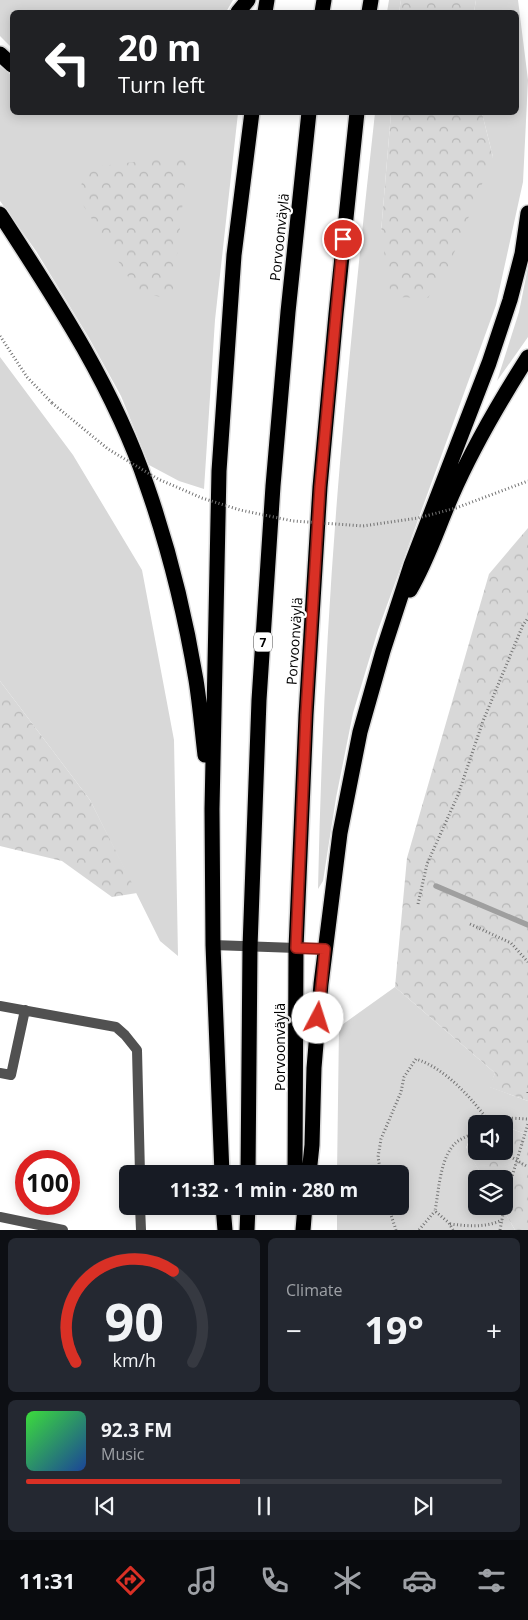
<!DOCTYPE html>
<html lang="en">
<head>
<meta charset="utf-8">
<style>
	:root { --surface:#171b24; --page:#242831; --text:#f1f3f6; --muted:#9ea1a6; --line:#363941; --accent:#d93025 }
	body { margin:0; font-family:"Open Sans",sans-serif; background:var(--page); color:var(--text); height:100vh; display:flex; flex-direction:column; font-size:19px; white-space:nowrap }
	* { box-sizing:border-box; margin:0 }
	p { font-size:16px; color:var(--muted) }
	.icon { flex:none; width:28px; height:28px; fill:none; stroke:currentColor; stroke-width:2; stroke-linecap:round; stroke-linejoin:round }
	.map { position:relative; height:1230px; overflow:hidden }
	.sheet { display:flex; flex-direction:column; gap:8px; padding:8px; background:#0d0f14; flex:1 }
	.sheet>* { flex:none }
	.top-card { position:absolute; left:10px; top:10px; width:509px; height:105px; border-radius:8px; box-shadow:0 2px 12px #0003; background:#202124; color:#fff; overflow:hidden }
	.buttons { position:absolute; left:468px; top:1115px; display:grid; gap:10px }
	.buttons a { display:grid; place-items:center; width:45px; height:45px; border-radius:8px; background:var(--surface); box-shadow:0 2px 12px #0003; font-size:25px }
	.speed { position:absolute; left:15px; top:1150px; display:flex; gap:10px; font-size:25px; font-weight:700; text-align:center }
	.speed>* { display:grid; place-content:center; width:65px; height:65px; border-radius:50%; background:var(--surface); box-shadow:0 2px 12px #0003; line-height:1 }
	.speed .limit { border:8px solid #d22; background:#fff; color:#111 }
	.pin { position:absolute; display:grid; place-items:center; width:42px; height:42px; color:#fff; margin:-21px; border:2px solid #fff; border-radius:50%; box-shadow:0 1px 5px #0007 }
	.me { position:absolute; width:55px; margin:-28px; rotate:5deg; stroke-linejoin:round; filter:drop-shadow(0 0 4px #0008) }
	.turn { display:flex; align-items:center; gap:18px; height:105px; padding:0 25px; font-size:22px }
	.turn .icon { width:65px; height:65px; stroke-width:2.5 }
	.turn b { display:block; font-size:35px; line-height:42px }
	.big { font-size:38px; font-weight:700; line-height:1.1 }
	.sheet .card { flex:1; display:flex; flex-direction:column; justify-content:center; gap:8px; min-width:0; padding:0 18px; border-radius:8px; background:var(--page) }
	.sheet .dial { align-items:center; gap:0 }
	.dial svg { height:130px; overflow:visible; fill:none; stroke:var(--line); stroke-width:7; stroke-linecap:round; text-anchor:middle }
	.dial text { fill:var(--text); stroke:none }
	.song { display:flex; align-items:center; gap:15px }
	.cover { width:60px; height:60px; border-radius:8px; background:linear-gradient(135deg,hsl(120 70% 55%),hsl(220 70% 35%)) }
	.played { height:5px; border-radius:2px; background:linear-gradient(90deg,var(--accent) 45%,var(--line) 45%) }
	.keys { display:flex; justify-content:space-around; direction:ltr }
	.heat { display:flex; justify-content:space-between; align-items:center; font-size:28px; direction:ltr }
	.sheet .tiles { flex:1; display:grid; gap:8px; grid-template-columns:1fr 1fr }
	.card:last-child { grid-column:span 2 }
	.trip { position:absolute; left:119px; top:1165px; width:290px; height:50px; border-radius:8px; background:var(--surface); box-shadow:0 2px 12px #0003; font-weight:700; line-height:50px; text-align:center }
	.dock { display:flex; height:80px; justify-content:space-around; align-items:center; background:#090b0e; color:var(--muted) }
	.dock .icon { width:35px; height:35px }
	.dock .active { color:var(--accent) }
	.dock b { font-size:22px; color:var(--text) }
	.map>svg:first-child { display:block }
	.grass { fill:#d8d8d8 }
	.forest { fill:url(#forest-crowns) }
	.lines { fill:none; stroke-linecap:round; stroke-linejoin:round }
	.stream { stroke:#9f9f9f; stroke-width:5.5 }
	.highway-casing { stroke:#dbdbdb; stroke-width:18 }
	.path { stroke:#737373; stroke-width:3; stroke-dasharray:1 2.5; stroke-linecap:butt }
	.lane { stroke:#515151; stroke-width:10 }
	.highway { stroke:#000; stroke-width:15 }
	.path-bridge { stroke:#737373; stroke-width:3; stroke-dasharray:1 2.5; stroke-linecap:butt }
	.route-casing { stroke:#8d1f18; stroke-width:12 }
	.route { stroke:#d93025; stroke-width:9 }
	.labels { text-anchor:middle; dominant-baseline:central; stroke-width:4.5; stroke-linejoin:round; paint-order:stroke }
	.shield { fill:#fff; stroke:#4c4c4c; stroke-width:1 }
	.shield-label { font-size:12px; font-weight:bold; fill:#000 }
	.street-label { font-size:14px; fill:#000; stroke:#fff }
</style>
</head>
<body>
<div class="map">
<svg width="528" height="1230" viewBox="0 0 528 1230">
	<defs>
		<pattern id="forest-crowns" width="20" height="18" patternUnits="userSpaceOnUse" patternTransform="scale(1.25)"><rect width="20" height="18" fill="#d8d8d8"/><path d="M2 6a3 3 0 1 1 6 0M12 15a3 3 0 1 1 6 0" fill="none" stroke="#b8b8b8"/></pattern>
	</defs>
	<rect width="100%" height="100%" fill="#fff"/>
	<path class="grass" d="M0 0H233L226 12H12V48L0 36Z
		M389 0H401L399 12H387Z
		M476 0H518L528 80 523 182 496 305 378 630 353 713 336 798 323 881 318 889C321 747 328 605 340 463 350 346 362 229 375 113H391L381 232 493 157 482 113 516 112V12H474Z
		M0 66 12 76V112L238 113 215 320 204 489 179 481 149 465 121 396 89 338 36 251 0 201Z
		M528 267V337L497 381 519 312Z
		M0 357 73 455 142 570 174 740 178 956 160 941 90 800 0 681Z
		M395 987 495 1073 490 1087 528 1101V1135L504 1126V1124H497L478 1117 466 1148 484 1179H476V1206H501L515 1230H337V1206H400V1174H337L339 1027Z"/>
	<path class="forest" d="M401 0H476L474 12H399Z
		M391 113H482L493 157 450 263 428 298 391 297 381 232Z
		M188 155 172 300 137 291 78 197 86 168Z
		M528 528V1101L489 1087 495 1073 395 987 407 858 489 574Z
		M0 681 90 800 137 893 112 897 62 861 0 846Z
		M478 1117 497 1124H476V1151H504V1126L528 1135V1230H515L501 1206H504V1179H484L466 1149Z"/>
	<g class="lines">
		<path class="stream" d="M436 886 528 925"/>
		<g class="highway-casing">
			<path id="highway" d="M238 12 248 0
				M265 12 267 0
				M322 12 324 0
				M369 12 371 0
				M0 54 12 65
				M0 214C56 300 114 388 147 486 169 549 185 614 196 680 200 705 202 730 205 755
				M410 590C428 559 438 527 452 495 473 447 500 401 528 357
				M222 1174 213 945 212 809 219 471 234 255 252 112
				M248 1174 250 947 259 700 273 486 288 312 309 112
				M295 1174 296 948 306 715 320 487 336 314 357 112
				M309 1174 312 1145 314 1068 321 984 340 833 360 732 383 651 411 565 489 363 510 300 522 254 528 213
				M223 1206 225 1230
				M247 1230 248 1206
				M303 1230 305 1206"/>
		</g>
		<path class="path" d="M0 336 27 377 52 403
			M418 904 427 864 458 795 483 721 523 625 528 618
			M470 924 511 943 528 962
			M528 1092V1095
			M492 1124 508 1118 528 1119
			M501 1151 528 1167
			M381 1174 378 1157 381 1139 401 1092 404 1077 416 1059C447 1069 472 1099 491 1124
			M388 1206 396 1230
			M450 1224C468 1226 485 1228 502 1220
			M419 1230 435 1211
			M453 1230 449 1223 435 1211C439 1190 440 1154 458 1141 464 1137 471 1135 476 1132
			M500 1230 507 1193 528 1124"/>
		<path class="lane" d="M213 945 325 949
			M0 1006 116 1027 125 1035 137 1050 140 1174
			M0 1073 11 1075 25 1010
			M140 1206 141 1230
			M0 1217 63 1230"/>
		<use href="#highway" class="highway"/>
		<path class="path-bridge" d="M52 403 108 449 158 479 202 498 240 510 293 521 363 526 418 518 456 508 528 481"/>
	</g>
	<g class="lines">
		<g class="route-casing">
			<path id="route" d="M318 1018 325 949 296 948 306 715 320 487 343 239"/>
		</g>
		<use href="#route" class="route"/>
	</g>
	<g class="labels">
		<rect class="shield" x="254" y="632.5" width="18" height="19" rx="4"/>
		<g class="shield-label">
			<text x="263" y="642">7</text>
		</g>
		<g class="street-label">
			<text transform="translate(279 237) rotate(-84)">Porvoonväylä</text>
			<text transform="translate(294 641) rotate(-86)">Porvoonväylä</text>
			<text transform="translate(279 1047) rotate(-90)">Porvoonväylä</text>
		</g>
	</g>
</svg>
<div class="buttons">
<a><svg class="icon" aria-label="sound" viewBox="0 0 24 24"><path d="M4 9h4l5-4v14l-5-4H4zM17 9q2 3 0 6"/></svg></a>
<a><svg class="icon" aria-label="layers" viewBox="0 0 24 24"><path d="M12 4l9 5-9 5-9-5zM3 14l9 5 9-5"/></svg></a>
</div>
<div class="speed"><div class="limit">100</div></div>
<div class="pin" style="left:343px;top:239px;background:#d93025"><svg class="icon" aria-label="arrive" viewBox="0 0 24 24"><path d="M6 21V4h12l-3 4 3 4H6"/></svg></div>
<svg class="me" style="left:318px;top:1018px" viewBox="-20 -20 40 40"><circle r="19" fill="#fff"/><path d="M0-13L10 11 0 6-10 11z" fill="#d93025"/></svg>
<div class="trip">11:32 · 1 min · 280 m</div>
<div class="top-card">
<div class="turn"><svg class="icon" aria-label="left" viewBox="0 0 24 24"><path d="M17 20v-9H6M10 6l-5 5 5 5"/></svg><div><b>20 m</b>Turn left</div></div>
</div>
</div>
<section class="sheet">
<div class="tiles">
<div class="card dial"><svg viewBox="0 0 100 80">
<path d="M14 69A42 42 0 1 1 86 69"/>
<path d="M14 69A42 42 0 0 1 74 13" stroke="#d93025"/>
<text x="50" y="56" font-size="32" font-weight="700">90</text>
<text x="50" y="72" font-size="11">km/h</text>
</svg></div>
<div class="card"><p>Climate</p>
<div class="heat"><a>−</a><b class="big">19°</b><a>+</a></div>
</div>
<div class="card">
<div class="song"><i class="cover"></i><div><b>92.3 FM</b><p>Music</p></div></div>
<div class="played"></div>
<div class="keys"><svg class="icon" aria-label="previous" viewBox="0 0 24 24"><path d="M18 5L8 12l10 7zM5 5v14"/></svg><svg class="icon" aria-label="pause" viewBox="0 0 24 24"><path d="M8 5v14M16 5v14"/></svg><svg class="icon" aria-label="next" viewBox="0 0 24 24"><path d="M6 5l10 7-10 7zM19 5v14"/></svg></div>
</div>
</div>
</section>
<nav class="dock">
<b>11:31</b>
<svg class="icon active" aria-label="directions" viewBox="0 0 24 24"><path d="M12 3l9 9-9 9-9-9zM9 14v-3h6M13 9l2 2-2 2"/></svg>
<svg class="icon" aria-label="music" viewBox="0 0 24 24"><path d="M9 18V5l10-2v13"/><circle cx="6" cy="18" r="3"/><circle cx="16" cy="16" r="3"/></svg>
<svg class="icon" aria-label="phone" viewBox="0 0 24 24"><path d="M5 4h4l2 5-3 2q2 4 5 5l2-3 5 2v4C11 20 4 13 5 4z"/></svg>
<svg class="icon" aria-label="climate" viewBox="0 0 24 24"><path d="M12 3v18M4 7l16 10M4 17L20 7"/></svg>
<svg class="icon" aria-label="car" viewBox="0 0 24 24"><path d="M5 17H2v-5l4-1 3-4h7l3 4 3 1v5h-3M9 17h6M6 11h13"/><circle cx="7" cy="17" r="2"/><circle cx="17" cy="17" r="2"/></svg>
<svg class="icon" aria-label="filters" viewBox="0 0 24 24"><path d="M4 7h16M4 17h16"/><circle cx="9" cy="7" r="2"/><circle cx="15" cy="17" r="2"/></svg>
</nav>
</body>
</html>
